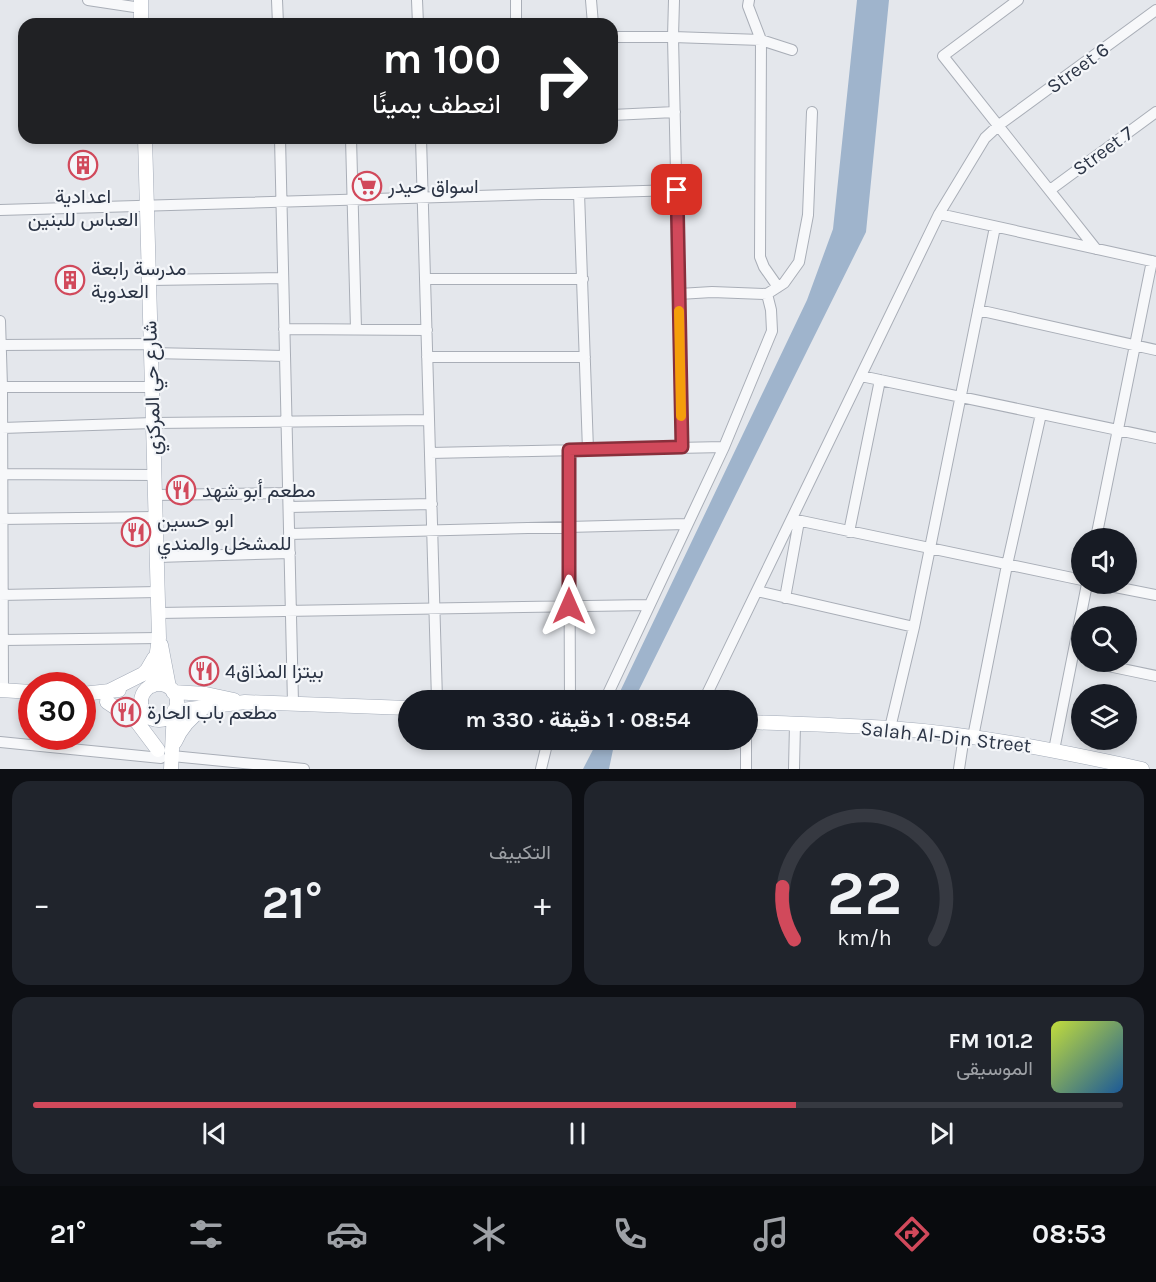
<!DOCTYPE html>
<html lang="ar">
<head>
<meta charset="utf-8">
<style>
	:root { --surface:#171b24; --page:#20242c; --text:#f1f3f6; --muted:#9ea1a6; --line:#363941; --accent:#d1495b }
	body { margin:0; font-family:Karla,Vazirmatn,sans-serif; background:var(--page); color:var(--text); direction:rtl; height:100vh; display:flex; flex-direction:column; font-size:22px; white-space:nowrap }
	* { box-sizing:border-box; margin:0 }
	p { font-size:20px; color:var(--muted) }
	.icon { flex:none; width:33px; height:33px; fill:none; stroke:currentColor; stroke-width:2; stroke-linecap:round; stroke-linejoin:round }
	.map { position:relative; height:769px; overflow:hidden; direction:ltr }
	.details { display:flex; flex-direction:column; gap:12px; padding:12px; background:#0d0f14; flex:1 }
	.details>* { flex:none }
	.top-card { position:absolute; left:18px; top:18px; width:600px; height:126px; border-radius:18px; box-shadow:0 3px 9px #0003; direction:rtl; background:#202124; color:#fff; overflow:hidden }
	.buttons { position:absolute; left:1071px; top:528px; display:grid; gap:12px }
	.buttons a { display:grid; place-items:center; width:66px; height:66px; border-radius:50%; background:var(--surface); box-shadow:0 3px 9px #0003; font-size:30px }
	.speed { position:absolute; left:18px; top:672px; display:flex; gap:12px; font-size:30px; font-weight:700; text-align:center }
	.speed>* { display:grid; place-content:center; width:78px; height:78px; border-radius:50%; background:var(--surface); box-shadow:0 3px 9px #0003; line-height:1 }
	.speed .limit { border:9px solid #d22; background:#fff; color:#111 }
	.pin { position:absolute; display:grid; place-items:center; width:51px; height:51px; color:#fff; margin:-26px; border-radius:12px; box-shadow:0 3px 9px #0006 }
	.me { position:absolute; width:66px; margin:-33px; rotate:0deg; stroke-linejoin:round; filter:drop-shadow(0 0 4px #0008) }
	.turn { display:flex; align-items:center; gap:21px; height:126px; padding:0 18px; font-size:27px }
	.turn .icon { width:78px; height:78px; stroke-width:2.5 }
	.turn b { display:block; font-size:42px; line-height:51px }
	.big { font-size:45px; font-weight:700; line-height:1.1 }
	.details .card { flex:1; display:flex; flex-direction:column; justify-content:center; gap:9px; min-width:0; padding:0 21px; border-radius:18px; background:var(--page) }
	.details .dial { align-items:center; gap:0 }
	.dial svg { height:156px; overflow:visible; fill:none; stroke:var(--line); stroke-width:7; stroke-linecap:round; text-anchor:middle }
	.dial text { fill:var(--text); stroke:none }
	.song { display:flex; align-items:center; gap:18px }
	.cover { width:72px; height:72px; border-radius:9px; background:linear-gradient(135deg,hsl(70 70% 55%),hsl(210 70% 35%)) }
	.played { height:6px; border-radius:3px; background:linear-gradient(90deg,var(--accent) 70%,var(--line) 70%) }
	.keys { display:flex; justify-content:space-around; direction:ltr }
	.heat { display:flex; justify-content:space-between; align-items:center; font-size:33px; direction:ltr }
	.details .tiles { flex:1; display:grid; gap:12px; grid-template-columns:1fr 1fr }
	.card:last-child { grid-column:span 2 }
	.trip { position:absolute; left:398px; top:690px; width:360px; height:60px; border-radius:30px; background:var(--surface); box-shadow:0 3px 9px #0003; font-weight:700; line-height:60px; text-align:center; direction:rtl }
	.tabs { display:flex; height:96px; justify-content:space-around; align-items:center; background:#090b0e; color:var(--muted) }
	.tabs .icon { width:42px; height:42px }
	.tabs .on { color:var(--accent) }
	.tabs b { font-size:27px; color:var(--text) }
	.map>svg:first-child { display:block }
	.water { fill:#9fb4cc }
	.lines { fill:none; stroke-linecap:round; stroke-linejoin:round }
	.minor-casing { stroke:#a9aeb7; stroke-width:12 }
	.major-casing { stroke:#a3abb8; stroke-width:15 }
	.minor { stroke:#f7f8fa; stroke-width:10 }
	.major { stroke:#fff; stroke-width:14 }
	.route-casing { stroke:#882f3b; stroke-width:15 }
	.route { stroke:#d1495b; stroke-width:10 }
	.slow { stroke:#f59e0b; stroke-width:10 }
	.labels { text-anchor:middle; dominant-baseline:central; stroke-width:4.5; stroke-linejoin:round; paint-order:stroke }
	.street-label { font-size:20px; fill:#2b3445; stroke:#f4f6f9 }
	.poi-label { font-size:20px; fill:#2b3445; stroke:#f4f6f9; text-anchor:start }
</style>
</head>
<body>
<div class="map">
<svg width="1156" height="769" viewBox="0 0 1156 769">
	<rect width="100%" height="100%" fill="#e4e7ec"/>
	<path class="water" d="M857 0H889L866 232 634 700H616L807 300 833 229Z
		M598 740H615L609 769H583Z"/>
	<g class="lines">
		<g class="minor-casing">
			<path id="minor" d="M88 0 141 8
				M277 0 278 24
				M417 0 418 24
				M516 0V24
				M591 0 593 24
				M674 0 673 37 682 447
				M749 0 748 6 761 40 760 257 764 267 778 287
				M1018 0 943 56 1096 249
				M612 37H673L761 40 792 50
				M612 115 675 112
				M280 138 293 703
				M351 138 356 329
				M421 138 437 700
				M1050 190 1156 112
				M579 193 588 450
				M0 210 677 190
				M939 214 1156 262
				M425 279H583
				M149 280 283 278
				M679 294 712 292 767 294
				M978 310 1156 350
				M0 321 2 387 3 690
				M284 329 427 330
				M0 345 151 344
				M151 353 285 356
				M427 357H585
				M861 376 1156 438
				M0 387H152
				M2 428 153 423 429 420
				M569 450 570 700
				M430 453 724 447
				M2 474 154 475
				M155 495 288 493
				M289 507 432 504
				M0 519 156 517
				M792 519 1082 580
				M849 532 880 380
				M289 534 686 524
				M1096 538 1152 261
				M157 557 290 553
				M1100 584 1156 595
				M757 591 914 627
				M0 595 158 592
				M785 598 799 521
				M158 613 649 605
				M3 640 159 638
				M1089 662 1156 676
				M605 700 724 447 772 331 771 310 767 294 784 283 799 262 808 215 812 112
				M704 700 939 214 985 138 999 125 1156 10
				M890 728 914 627 995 227
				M973 737 1007 565 1041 414
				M0 742 161 758
				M1054 750 1087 584
				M172 756 304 769
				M541 769 548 740
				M746 769V740
				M794 769 795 724
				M959 769 964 736"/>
		</g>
		<g class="major-casing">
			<path id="major" d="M141 0V24
				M145 138 159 638 152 686
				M161 645 169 687
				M141 702a18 18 0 1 1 36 0a18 18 0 1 1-36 0Z
				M0 690 32 692
				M109 691 143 674 147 670 154 658
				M173 692 206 694 234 700
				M82 694 119 690
				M107 702 137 722 158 750
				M747 722C794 724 842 725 889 728 975 734 1059 751 1142 769
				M175 742C181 727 192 716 205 707
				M171 769 174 711 245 702 408 708"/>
		</g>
		<use href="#minor" class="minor"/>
		<use href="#major" class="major"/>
	</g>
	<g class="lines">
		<g class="route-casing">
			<path id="route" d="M569 606V450L682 447 677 190"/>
		</g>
		<use href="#route" class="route"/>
		<path class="slow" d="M679 311 681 416"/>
	</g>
	<defs>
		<g id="building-ring" transform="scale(1.5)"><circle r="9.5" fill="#f4f6f9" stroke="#d1495b" stroke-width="1.5"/><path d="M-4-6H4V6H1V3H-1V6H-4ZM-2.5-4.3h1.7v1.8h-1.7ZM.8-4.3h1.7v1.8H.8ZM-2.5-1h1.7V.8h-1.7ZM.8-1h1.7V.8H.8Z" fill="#d1495b"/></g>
		<g id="supermarket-ring" transform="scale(1.5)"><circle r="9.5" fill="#f4f6f9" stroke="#d1495b" stroke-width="1.5"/><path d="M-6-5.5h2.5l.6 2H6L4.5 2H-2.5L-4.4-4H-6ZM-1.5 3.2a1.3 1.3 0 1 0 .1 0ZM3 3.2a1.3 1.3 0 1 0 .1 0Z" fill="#d1495b"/></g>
		<g id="restaurant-ring" transform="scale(1.5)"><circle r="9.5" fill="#f4f6f9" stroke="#d1495b" stroke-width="1.5"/><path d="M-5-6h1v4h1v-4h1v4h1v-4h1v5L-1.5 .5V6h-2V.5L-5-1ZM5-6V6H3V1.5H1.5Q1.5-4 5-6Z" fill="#d1495b"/></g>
	</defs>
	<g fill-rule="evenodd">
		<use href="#building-ring" x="83" y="165"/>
		<use href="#supermarket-ring" x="367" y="186"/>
		<use href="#building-ring" x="70" y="280"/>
		<use href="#restaurant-ring" x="181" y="490"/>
		<use href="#restaurant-ring" x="136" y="532"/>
		<use href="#restaurant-ring" x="204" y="671"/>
		<use href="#restaurant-ring" x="126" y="712"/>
	</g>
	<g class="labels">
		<g class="street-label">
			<text transform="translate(1078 68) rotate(-36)">Street 6</text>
			<text transform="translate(1103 151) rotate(-36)">Street 7</text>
			<text transform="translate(152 388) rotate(-92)">شارع حي المركزي</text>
			<text transform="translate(946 737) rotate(6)">Salah Al-Din Street</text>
		</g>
		<g class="poi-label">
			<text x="388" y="186">اسواق حيدر</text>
			<text x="83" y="196" text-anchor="middle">اعدادية<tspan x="83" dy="23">العباس للبنين</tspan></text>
			<text x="91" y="268">مدرسة رابعة<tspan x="91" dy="23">العدوية</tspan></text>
			<text x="202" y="490">مطعم أبو شهد</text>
			<text x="157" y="520">ابو حسين<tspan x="157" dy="23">للمشخل والمندي</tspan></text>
			<text x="225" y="671">بيتزا المذاق4</text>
			<text x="147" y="712">مطعم باب الحارة</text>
		</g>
	</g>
</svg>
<div class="buttons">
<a><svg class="icon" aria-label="sound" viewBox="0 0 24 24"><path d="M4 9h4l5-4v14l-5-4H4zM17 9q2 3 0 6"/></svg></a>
<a><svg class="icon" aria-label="search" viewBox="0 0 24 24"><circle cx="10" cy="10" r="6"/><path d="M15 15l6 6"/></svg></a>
<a><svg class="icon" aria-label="layers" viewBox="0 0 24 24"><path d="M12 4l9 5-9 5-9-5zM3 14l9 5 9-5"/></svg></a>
</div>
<div class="speed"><div class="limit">30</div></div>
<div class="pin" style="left:677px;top:190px;background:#d93025"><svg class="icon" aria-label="arrive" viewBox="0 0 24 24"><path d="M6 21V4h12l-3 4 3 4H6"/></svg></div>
<svg class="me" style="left:569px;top:606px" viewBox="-20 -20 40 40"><path d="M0-17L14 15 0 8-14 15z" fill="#d1495b" stroke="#fff" stroke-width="4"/></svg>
<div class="trip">08:54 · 1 دقيقة · 330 m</div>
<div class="top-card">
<div class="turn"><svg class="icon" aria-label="right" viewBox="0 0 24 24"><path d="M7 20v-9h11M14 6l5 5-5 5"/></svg><div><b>100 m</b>انعطف يمينًا</div></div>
</div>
</div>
<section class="details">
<div class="tiles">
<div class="card dial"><svg viewBox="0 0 100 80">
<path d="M14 69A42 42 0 1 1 86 69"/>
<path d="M14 69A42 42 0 0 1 8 42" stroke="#d1495b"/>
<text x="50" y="56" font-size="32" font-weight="700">22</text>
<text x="50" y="72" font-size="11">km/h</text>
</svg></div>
<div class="card"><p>التكييف</p>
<div class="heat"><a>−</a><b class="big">21°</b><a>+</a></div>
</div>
<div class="card">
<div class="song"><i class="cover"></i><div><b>101.2 FM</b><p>الموسيقى</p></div></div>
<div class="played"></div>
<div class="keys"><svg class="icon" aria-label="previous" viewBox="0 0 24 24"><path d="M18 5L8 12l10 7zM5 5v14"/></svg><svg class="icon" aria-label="pause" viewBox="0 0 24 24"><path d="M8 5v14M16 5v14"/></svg><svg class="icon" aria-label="next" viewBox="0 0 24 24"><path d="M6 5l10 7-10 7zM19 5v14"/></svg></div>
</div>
</div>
</section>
<nav class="tabs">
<b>08:53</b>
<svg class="icon on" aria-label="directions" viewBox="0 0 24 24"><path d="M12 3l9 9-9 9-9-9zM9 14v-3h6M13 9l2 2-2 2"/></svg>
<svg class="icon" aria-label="music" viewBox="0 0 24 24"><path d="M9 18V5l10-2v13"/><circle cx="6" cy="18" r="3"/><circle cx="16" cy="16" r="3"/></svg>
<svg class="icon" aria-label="phone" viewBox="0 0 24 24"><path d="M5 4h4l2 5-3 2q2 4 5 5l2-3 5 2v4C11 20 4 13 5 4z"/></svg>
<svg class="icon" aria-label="climate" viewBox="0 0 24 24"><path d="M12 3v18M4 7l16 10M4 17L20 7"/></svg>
<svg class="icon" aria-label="car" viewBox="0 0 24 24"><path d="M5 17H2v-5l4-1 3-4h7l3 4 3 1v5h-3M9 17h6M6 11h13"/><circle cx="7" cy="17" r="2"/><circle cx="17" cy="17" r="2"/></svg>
<svg class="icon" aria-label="filters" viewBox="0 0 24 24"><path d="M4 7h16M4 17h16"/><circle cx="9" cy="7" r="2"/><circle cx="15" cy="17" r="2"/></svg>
<b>21°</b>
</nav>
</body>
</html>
